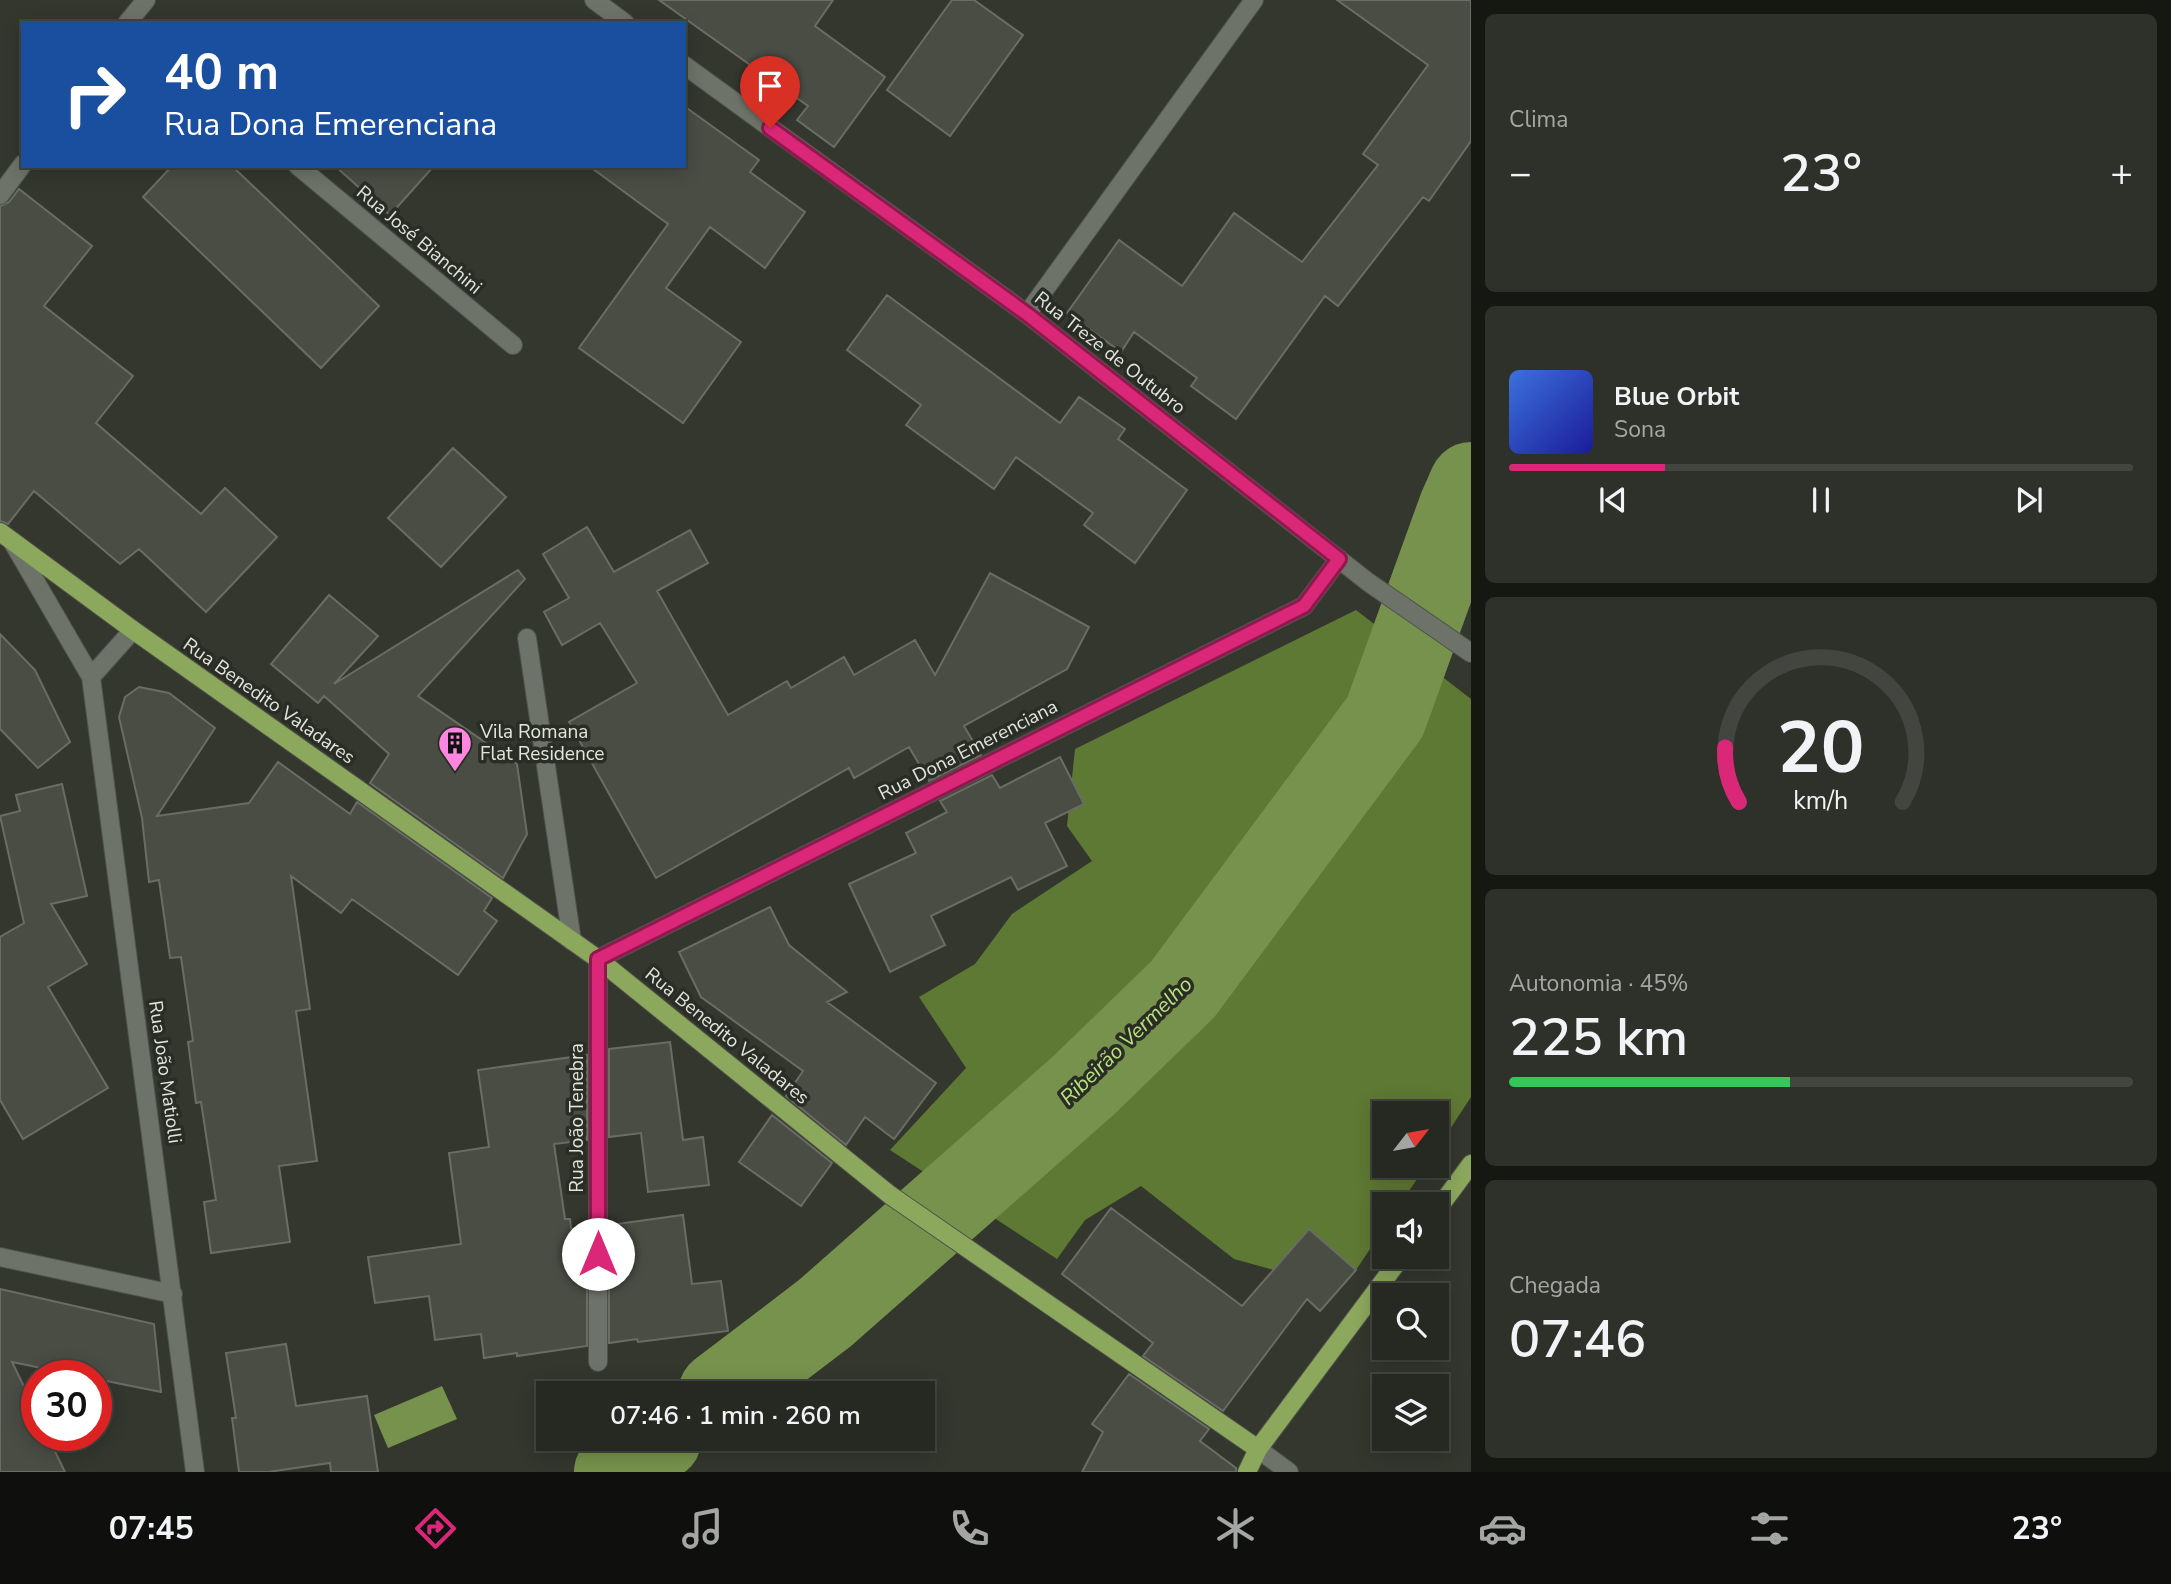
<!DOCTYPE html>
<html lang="pt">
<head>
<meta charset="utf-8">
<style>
	:root { --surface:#262922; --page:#2e312a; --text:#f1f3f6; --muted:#a4a6a5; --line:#424540; --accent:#db2777 }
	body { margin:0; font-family:"Nunito Sans",sans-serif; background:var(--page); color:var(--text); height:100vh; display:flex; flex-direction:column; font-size:26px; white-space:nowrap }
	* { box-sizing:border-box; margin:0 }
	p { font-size:23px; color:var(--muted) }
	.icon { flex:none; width:38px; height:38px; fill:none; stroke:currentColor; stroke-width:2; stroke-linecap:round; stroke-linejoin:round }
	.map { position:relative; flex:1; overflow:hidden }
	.side { display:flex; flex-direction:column; gap:14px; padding:14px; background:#151713; width:700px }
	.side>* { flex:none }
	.guide { position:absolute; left:21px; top:21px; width:665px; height:147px; border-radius:0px; box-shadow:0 4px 18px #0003,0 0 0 2px var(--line); background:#1a4fa0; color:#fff; overflow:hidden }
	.needle { width:46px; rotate:59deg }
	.controls { position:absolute; left:1372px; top:1101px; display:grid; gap:14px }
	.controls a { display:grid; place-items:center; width:77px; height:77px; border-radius:0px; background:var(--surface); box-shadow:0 4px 18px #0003,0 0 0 2px var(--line); font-size:35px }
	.speed { position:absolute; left:21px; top:1360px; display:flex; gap:14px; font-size:35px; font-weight:700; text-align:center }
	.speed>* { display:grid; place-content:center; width:91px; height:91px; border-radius:50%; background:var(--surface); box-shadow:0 4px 18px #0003,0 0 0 2px var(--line); line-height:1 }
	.speed .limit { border:10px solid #d22; background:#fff; color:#111 }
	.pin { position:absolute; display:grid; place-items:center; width:60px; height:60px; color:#fff; margin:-72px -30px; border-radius:50% 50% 50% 0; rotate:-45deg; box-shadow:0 0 7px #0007 }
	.pin .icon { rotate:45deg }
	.me { position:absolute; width:77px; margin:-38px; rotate:0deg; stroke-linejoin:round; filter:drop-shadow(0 0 5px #0008) }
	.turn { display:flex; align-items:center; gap:24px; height:147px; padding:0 28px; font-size:32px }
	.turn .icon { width:91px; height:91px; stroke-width:2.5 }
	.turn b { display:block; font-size:49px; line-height:60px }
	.big { font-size:52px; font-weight:600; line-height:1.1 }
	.side .card { flex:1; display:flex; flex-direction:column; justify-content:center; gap:10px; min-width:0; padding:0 24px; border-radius:10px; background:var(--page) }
	.side .dial { align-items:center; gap:0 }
	.dial svg { height:182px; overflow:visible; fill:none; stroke:var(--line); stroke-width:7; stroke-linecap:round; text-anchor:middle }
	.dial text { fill:var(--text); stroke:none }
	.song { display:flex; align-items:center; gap:21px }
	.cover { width:84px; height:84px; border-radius:10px; background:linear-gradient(135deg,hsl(220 70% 55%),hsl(240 70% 35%)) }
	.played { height:7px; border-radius:4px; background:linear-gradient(90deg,var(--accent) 25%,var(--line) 25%) }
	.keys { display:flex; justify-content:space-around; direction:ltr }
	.heat { display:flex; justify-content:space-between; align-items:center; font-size:38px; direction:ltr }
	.charge { height:10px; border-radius:5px; background:linear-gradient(90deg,#34c759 45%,var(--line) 0) }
	.trip { position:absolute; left:536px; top:1381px; width:399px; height:70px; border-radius:0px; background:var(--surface); box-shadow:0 4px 18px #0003,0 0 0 2px var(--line); font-weight:600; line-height:70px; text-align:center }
	.tab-bar { display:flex; height:112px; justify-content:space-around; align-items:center; background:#0f100e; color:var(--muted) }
	.tab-bar .icon { width:49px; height:49px }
	.tab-bar .selected { color:var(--accent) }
	.tab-bar b { font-size:32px; color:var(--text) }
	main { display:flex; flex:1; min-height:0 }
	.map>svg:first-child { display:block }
	.forest { fill:#5e7933 }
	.water { fill:#76924c }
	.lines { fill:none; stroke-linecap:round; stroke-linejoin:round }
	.river { stroke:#76924c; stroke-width:84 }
	.building { fill:#494d44; stroke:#696d64; stroke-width:2 }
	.minor-casing { stroke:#4f524a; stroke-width:20 }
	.major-casing { stroke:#4f524a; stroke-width:20 }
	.minor { stroke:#6e7369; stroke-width:18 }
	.major { stroke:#8ba85d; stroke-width:18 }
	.route-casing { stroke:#8e194d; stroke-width:18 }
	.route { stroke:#db2777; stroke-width:12 }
	.labels { text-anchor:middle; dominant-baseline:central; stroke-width:7; stroke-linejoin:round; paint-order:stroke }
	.street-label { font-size:19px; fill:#e2e5df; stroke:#292d24 }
	.poi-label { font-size:19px; fill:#e2e5df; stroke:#292d24; text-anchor:start }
	.water-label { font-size:21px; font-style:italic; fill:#bae180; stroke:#292d24 }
</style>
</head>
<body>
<main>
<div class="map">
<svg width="1471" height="1472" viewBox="0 0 1471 1472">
	<rect width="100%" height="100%" fill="#33372e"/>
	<path class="forest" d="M1356 610 1471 699V1097L1437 1149V1113H1384V1166H1426L1400 1204H1384V1228L1356 1270 1309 1229 1274 1270 1234 1259 1141 1186 1085 1220 1057 1259 890 1150 966 1068 919 997 975 964 1012 914 1092 861 1067 826 1075 749Z"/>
	<path class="water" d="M442 1386 457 1419 388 1448 374 1415Z"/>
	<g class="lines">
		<path class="river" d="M720 1393 825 1313 1084 1085 1183 989 1385 717 1460 509 1471 484
			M616 1472 660 1438"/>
	</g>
	<path class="building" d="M659 0H833L815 26 885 77 834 147 797 120 808 106Z
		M952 0H974L1023 35 950 136 887 90Z
		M1337 0H1471V141L1429 201 1423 197 1338 306 1325 296 1236 419 1191 386 1197 378 1134 332 1121 352 1067 313 1119 240 1182 286 1234 213 1302 262 1378 165 1363 154 1428 65Z
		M684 106 759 160 750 172 805 212 765 268 710 227 666 288 741 342 683 423 579 348 668 224 589 166H684Z
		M172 166H232L379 306 321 368 143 197Z
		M335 166H434L390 215Z
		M19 189 92 246 44 306 133 376 96 423 201 514 225 488 277 537 206 612 139 549 120 564 34 491 8 524 0 521V206L9 202Z
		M887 295 1060 423 1079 397 1125 429 1118 439 1187 490 1135 563 1084 525 1093 513 1016 457 994 489 906 425 921 405 847 350Z
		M453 448 506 497 441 567 388 518Z
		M587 527 614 572 690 530 708 563 657 591 728 715 787 681 791 688 844 657 854 675 915 640 935 675 990 573 1089 627 1067 669 964 726 981 755 929 781 909 747 854 778 849 768 656 878 569 722 637 683 600 623 562 645 544 612 569 598 543 554Z
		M518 570 525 579 418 696 517 764 527 834 503 878 370 783 389 754 324 696 318 703 271 664 329 595 378 636 334 684Z
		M0 634 35 670 70 742 38 768 0 729Z
		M139 687 169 693 215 728 157 816 249 803 278 762 350 814 357 802 492 898 484 911 497 921 458 975 352 899 341 913 291 876 310 1009 296 1011 317 1161 279 1166 290 1242 211 1253 204 1202 216 1200 201 1102 196 1103 188 1042 193 1041 181 957 170 958 159 880 149 882 142 818 119 717 125 697Z
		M1060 757 1084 804 1045 823 1067 866 1018 890 1011 877 931 916 945 945 890 972 849 884 916 853 906 833 947 812 940 801 992 775 1000 788Z
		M62 784 87 896 51 904 87 964 48 987 108 1088 23 1139 0 1100V937L24 923 0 816 20 811 16 795Z
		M770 907 789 945 847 992 827 1002 936 1083 894 1139 865 1117 846 1145 786 1096 803 1071 701 997 679 952Z
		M670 1042 683 1140 703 1137 709 1185 648 1192 641 1133 609 1137V1049Z
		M587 1055V1140L554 1144 565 1219H570L571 1229 587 1227V1346L517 1356V1353L484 1358 481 1334 435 1340 429 1296 375 1303 368 1257 461 1244 449 1153 489 1147 478 1070Z
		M772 1115 832 1163 801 1206 739 1162Z
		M1111 1208 1242 1306 1309 1229 1356 1270 1320 1311 1307 1299 1223 1411 1143 1356 1153 1343 1062 1274Z
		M683 1215 692 1284 721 1281 728 1331 638 1342 637 1339 609 1343V1225Z
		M0 1289 154 1324 161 1392 96 1379V1376H80L12 1362 37 1413V1435H47L65 1472H0Z
		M286 1344 296 1406 367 1396 378 1472H331L330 1463 268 1472H239L232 1418H236L226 1353Z
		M1129 1374 1209 1429 1200 1441 1236 1468V1472H1082L1103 1432 1092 1424Z"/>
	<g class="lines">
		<g class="minor-casing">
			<path id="minor" d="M594 0 625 23
				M127 23 146 0
				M684 65 1027 314 1368 582 1471 653
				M298 166 513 345
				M0 195 23 164
				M1027 314 1254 0
				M12 541 91 677 195 1472
				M527 638 572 941
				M91 677 133 630
				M0 1257 173 1294
				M598 1362V959L1304 606 1339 559
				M1258 1449 1289 1472"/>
		</g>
		<g class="major-casing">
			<path id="major" d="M0 532 133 630 598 959 890 1195 1258 1449
				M1437 1210 1471 1164
				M1247 1472 1258 1449 1402 1256"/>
		</g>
		<use href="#minor" class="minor"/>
		<use href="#major" class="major"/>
	</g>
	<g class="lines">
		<g class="route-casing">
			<path id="route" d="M598 1254V959L1304 606 1339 559 1027 314 770 128"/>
		</g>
		<use href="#route" class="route"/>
	</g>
	<defs>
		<g id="building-pin" transform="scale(1.75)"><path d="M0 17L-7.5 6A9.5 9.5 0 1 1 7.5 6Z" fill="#fe86e1" stroke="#292d24"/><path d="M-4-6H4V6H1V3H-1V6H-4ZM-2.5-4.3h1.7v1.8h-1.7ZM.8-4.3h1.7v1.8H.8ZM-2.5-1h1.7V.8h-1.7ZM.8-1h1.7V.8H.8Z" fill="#111"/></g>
	</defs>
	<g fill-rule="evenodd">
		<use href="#building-pin" x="455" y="743"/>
	</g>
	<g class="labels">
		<g class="street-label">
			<text transform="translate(419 240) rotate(40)">Rua José Bianchini</text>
			<text transform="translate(1110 353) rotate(38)">Rua Treze de Outubro</text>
			<text transform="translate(269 701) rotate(35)">Rua Benedito Valadares</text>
			<text transform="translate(968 750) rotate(-27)">Rua Dona Emerenciana</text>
			<text transform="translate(727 1036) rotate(39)">Rua Benedito Valadares</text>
			<text transform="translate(165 1072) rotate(82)">Rua João Matiolli</text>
			<text transform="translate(577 1118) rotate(-90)">Rua João Tenebra</text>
		</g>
		<g class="poi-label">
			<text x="480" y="732">Vila Romana<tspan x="480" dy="22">Flat Residence</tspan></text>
		</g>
		<g class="water-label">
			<text transform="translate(1126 1041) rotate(-44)">Ribeirão Vermelho</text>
		</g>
	</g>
</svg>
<div class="controls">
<a><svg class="needle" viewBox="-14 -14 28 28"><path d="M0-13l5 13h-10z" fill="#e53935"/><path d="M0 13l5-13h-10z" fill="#a4a6a5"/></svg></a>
<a><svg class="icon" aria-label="sound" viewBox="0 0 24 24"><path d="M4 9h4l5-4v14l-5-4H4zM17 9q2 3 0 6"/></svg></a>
<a><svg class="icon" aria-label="search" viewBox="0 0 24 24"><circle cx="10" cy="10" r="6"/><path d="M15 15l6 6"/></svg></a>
<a><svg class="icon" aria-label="layers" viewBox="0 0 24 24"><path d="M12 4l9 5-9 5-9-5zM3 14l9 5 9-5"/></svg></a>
</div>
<div class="speed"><div class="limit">30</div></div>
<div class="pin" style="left:770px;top:128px;background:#d93025"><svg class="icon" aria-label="arrive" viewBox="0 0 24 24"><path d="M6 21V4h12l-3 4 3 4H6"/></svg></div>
<svg class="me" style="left:598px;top:1254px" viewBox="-20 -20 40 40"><circle r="19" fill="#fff"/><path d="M0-13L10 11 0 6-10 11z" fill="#db2777"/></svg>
<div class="trip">07:46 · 1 min · 260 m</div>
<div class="guide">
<div class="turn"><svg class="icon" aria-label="right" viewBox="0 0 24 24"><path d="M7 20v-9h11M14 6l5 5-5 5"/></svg><div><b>40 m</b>Rua Dona Emerenciana</div></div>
</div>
</div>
<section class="side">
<div class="card"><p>Clima</p>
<div class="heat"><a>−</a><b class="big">23°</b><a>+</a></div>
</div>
<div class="card">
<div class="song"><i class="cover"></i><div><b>Blue Orbit</b><p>Sona</p></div></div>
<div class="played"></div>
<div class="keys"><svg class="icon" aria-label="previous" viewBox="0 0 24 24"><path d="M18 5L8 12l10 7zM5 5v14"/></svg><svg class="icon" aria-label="pause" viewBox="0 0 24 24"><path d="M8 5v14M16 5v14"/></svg><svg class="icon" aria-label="next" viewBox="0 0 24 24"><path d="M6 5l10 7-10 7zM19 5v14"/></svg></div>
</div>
<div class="card dial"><svg viewBox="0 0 100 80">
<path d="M14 69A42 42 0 1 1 86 69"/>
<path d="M14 69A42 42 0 0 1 8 45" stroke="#db2777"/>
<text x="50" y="56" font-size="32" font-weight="700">20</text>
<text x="50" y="72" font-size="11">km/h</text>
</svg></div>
<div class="card"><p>Autonomia · 45%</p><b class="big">225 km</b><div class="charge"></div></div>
<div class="card"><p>Chegada</p><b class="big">07:46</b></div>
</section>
</main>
<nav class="tab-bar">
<b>07:45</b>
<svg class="icon selected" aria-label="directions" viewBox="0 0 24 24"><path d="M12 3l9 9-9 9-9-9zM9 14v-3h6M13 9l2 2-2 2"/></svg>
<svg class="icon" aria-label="music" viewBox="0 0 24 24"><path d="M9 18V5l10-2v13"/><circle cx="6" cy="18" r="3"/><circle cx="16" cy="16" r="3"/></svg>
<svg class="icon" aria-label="phone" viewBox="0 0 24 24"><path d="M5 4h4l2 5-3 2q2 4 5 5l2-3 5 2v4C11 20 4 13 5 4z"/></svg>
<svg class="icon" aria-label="climate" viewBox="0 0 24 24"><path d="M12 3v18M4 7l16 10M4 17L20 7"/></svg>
<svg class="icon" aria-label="car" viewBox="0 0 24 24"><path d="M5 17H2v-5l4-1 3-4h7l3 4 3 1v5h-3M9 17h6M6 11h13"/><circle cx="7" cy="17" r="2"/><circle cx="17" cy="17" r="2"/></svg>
<svg class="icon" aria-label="filters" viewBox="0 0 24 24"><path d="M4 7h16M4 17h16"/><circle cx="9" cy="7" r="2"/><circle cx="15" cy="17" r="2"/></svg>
<b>23°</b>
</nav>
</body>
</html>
